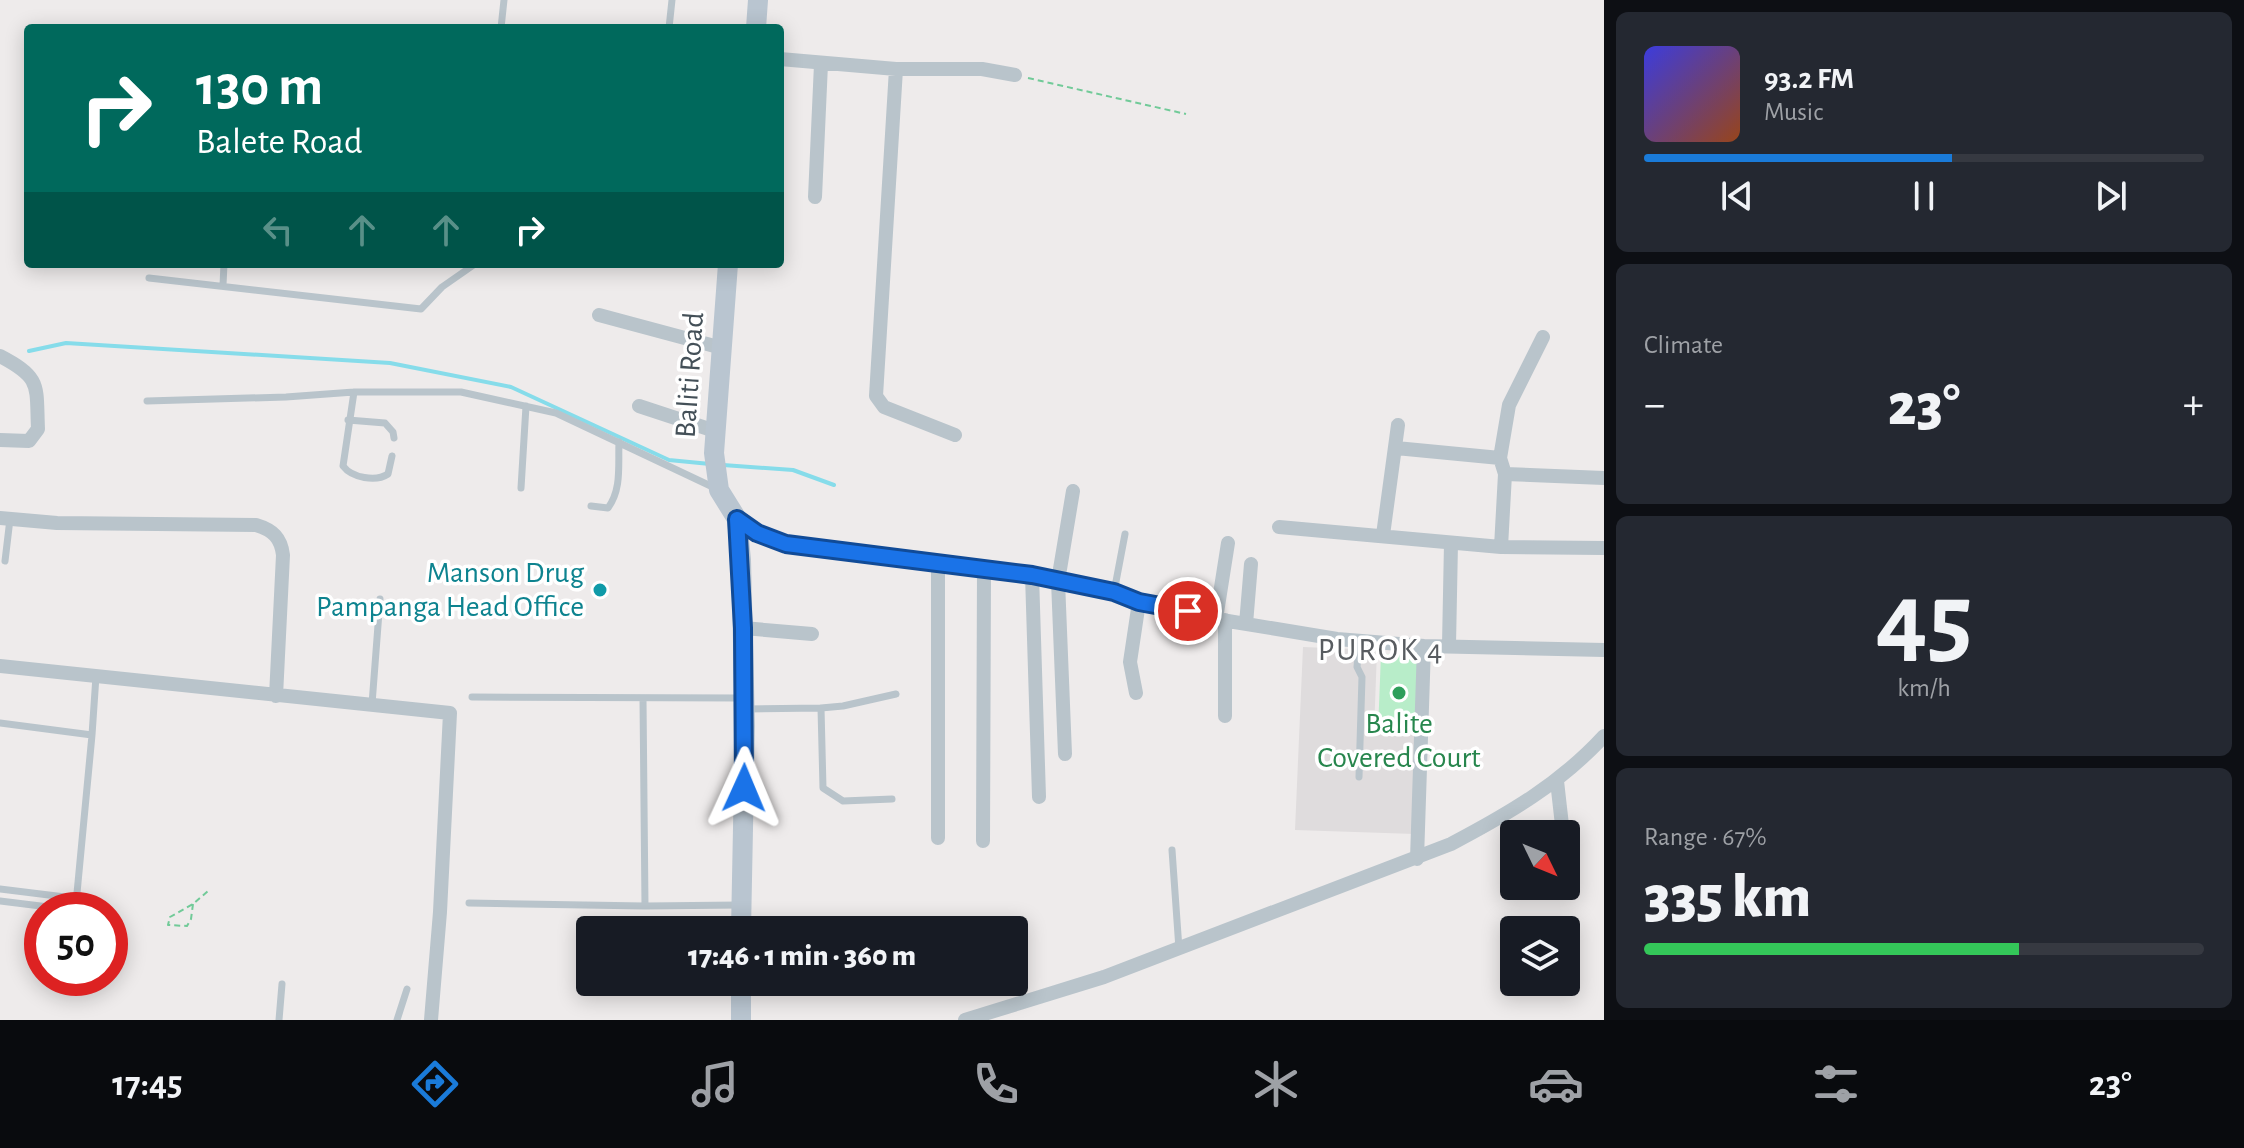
<!DOCTYPE html>
<html lang="en">
<head>
<meta charset="utf-8">
<style>
	:root { --surface:#171b24; --page:#242831; --text:#f1f3f6; --muted:#9ea1a6; --line:#363941; --accent:#1a7bd9 }
	body { margin:0; font-family:"Alegreya Sans",sans-serif; background:var(--page); color:var(--text); height:100vh; display:flex; flex-direction:column; font-size:30px; white-space:nowrap }
	* { box-sizing:border-box; margin:0 }
	p { font-size:26px; color:var(--muted) }
	.icon { flex:none; width:44px; height:44px; fill:none; stroke:currentColor; stroke-width:2; stroke-linecap:round; stroke-linejoin:round }
	.map { position:relative; flex:1; overflow:hidden }
	.side { display:flex; flex-direction:column; gap:12px; padding:12px; background:#0d0f14; width:640px }
	.side>* { flex:none }
	.top-card { position:absolute; left:24px; top:24px; width:760px; height:244px; border-radius:8px; box-shadow:0 4px 20px #0003; background:#00695c; color:#fff; overflow:hidden }
	.needle { width:52px; rotate:133deg }
	.tools { position:absolute; left:1500px; top:820px; display:grid; gap:16px }
	.tools a { display:grid; place-items:center; width:80px; height:80px; border-radius:8px; background:var(--surface); box-shadow:0 4px 20px #0003; font-size:40px }
	.speed { position:absolute; left:24px; top:892px; display:flex; gap:16px; font-size:40px; font-weight:700; text-align:center }
	.speed>* { display:grid; place-content:center; width:104px; height:104px; border-radius:50%; background:var(--surface); box-shadow:0 4px 20px #0003; line-height:1 }
	.speed .limit { border:12px solid #d22; background:#fff; color:#111 }
	.pin { position:absolute; display:grid; place-items:center; width:68px; height:68px; color:#fff; margin:-34px; border:4px solid #fff; border-radius:50%; box-shadow:0 2px 8px #0007 }
	.me { position:absolute; width:88px; margin:-44px; rotate:1deg; stroke-linejoin:round; filter:drop-shadow(0 0 6px #0008) }
	.turn { display:flex; align-items:center; gap:28px; height:168px; padding:0 40px; font-size:36px }
	.turn .icon { width:104px; height:104px; stroke-width:2.5 }
	.turn b { display:block; font-size:56px; line-height:68px }
	.lanes { display:flex; align-items:center; height:76px; padding:0 40px; background:#0003; justify-content:center; gap:40px; direction:ltr }
	.lanes .off { opacity:.35 }
	.big { font-size:60px; font-weight:800; line-height:1.1 }
	.side .card { flex:1; display:flex; flex-direction:column; justify-content:center; gap:12px; min-width:0; padding:0 28px; border-radius:12px; background:var(--page) }
	.side .dial { align-items:center; gap:0 }
	.dial b { font-size:104px; line-height:1 }
	.song { display:flex; align-items:center; gap:24px }
	.cover { width:96px; height:96px; border-radius:12px; background:linear-gradient(135deg,hsl(240 70% 55%),hsl(20 70% 35%)) }
	.played { height:8px; border-radius:4px; background:linear-gradient(90deg,var(--accent) 55%,var(--line) 55%) }
	.keys { display:flex; justify-content:space-around; direction:ltr }
	.heat { display:flex; justify-content:space-between; align-items:center; font-size:44px; direction:ltr }
	.charge { height:12px; border-radius:6px; background:linear-gradient(90deg,#34c759 67%,var(--line) 0) }
	.trip { position:absolute; left:576px; top:916px; width:452px; height:80px; border-radius:8px; background:var(--surface); box-shadow:0 4px 20px #0003; font-weight:800; line-height:80px; text-align:center }
	.tab-bar { display:flex; height:128px; justify-content:space-around; align-items:center; background:#090b0e; color:var(--muted) }
	.tab-bar .icon { width:56px; height:56px }
	.tab-bar .selected { color:var(--accent) }
	.tab-bar b { font-size:36px; color:var(--text) }
	main { display:flex; flex:1; min-height:0 }
	.map>svg:first-child { display:block }
	.education { fill:#dfdcdd }
	.green { fill:#b8edc9 }
	.lines { fill:none; stroke-linecap:round; stroke-linejoin:round }
	.stream { stroke:#86dcea; stroke-width:4 }
	.path { stroke:#71ca98; stroke-width:2; stroke-dasharray:6 4; stroke-linecap:butt }
	.lane { stroke:#b9c4cb; stroke-width:7 }
	.street { stroke:#b9c4cb; stroke-width:14 }
	.secondary { stroke:#b9c5d0; stroke-width:20 }
	.route-casing { stroke:#114b97; stroke-width:20 }
	.route { stroke:#1a73e8; stroke-width:14 }
	.culture-dot { fill:#0f9aa8; stroke:#fff; stroke-width:3 }
	.leisure-dot { fill:#2e9e5b; stroke:#fff; stroke-width:3 }
	.labels { text-anchor:middle; dominant-baseline:central; stroke-width:7; stroke-linejoin:round; paint-order:stroke }
	.street-label { font-size:30px; fill:#445058; stroke:#fff }
	.culture-label { font-size:30px; fill:#0d838f; stroke:#fff; text-anchor:end }
	.leisure-label { font-size:30px; fill:#27864d; stroke:#fff }
	.neighbourhood-label { font-size:32px; letter-spacing:2px; fill:#585c60; stroke:#fff }
</style>
</head>
<body>
<main>
<div class="map">
<svg width="1604" height="1020" viewBox="0 0 1604 1020">
	<rect width="100%" height="100%" fill="#eeebeb"/>
	<path class="education" d="M1303 647 1377 650 1374 732 1419 734 1415 834 1295 830Z"/>
	<path class="green" d="M1381 654 1420 655 1417 732 1378 731Z"/>
	<g class="lines">
		<path class="stream" d="M29 351 66 343 390 363 511 387 669 460 710 464
			M723 465 793 470 834 485"/>
		<path class="path" d="M1028 78 1186 114
			M193 904 191 919 187 926 168 925 170 917 193 904 208 891"/>
		<path class="lane" d="M501 28 504 0
			M669 28 672 0
			M149 278 421 309 442 287 475 264
			M223 285 224 264
			M354 392 343 466C352 478 376 482 388 474L392 456
			M147 401 286 397 354 392H461L556 413 717 489
			M348 420 385 423 393 432 394 438
			M521 488 526 406
			M591 506 608 508C622 489 618 465 619 442
			M5 561 10 519
			M1114 592 1125 534
			M1359 642 1357 667 1362 677 1359 777
			M472 697 742 698
			M643 699 645 906 740 905
			M372 704 380 599
			M821 708 843 706 896 694
			M746 709 821 708 823 788 843 801 892 799
			M0 723 92 735 96 676
			M1172 850 1179 949
			M0 889 73 898 77 893 92 735
			M0 901 73 910
			M469 903 645 906
			M279 1020 282 984
			M397 1020 407 989"/>
		<path class="street" d="M780 59 896 69H982L1015 75
			M896 69 876 396 884 407 955 435
			M815 197 821 64
			M599 315 722 348
			M0 356C42 378 36 385 38 429L29 441 0 440
			M639 406 715 431
			M1396 448 1500 458 1505 474 1501 547
			M1500 458 1509 405 1543 337
			M1505 474 1604 478
			M0 518 57 523 256 525C273 530 281 538 283 555L276 696
			M737 519 757 533 786 544 1032 575 1114 592 1139 602 1159 604 1216 619 1337 639 1424 646 1604 650
			M1279 527 1501 547 1604 548
			M1383 535 1398 425
			M1032 575 1039 797
			M1216 619 1228 543
			M1246 624 1251 564
			M743 628 812 634
			M1449 645 1451 543
			M0 666 450 713 440 912 431 1020
			M1136 693 1130 662 1139 602
			M1225 716V620
			M1065 754 1058 581 1073 491
			M1557 781 1563 834
			M938 838V564
			M983 841 984 570
			M1417 859 1424 646
			M965 1020 1104 977 1451 844C1508 814 1560 784 1604 736"/>
		<path class="secondary" d="M756 28 758 0
			M728 264 714 453 719 490 737 519 741 560 745 726 741 930
			M741 1020V982"/>
	</g>
	<g class="lines">
		<g class="route-casing">
			<path id="route" d="M744 788 743 628 737 519 757 533 786 544 1032 575 1114 592 1139 602 1188 611"/>
		</g>
		<use href="#route" class="route"/>
	</g>
	<circle class="culture-dot" cx="600" cy="590" r="8"/>
	<circle class="leisure-dot" cx="1399" cy="693" r="8"/>
	<g class="labels">
		<g class="street-label">
			<text transform="translate(690 375) rotate(-86)">Baliti Road</text>
		</g>
		<g class="culture-label">
			<text x="584" y="573">Manson Drug<tspan x="584" dy="34">Pampanga Head Office</tspan></text>
		</g>
		<g class="leisure-label">
			<text x="1399" y="724">Balite<tspan x="1399" dy="34">Covered Court</tspan></text>
		</g>
		<g class="neighbourhood-label">
			<text x="1381" y="650">PUROK 4</text>
		</g>
	</g>
</svg>
<div class="tools">
<a><svg class="needle" viewBox="-14 -14 28 28"><path d="M0-13l5 13h-10z" fill="#e53935"/><path d="M0 13l5-13h-10z" fill="#9ea1a6"/></svg></a>
<a><svg class="icon" aria-label="layers" viewBox="0 0 24 24"><path d="M12 4l9 5-9 5-9-5zM3 14l9 5 9-5"/></svg></a>
</div>
<div class="speed"><div class="limit">50</div></div>
<div class="pin" style="left:1188px;top:611px;background:#d93025"><svg class="icon" aria-label="arrive" viewBox="0 0 24 24"><path d="M6 21V4h12l-3 4 3 4H6"/></svg></div>
<svg class="me" style="left:744px;top:788px" viewBox="-20 -20 40 40"><path d="M0-17L14 15 0 8-14 15z" fill="#1a73e8" stroke="#fff" stroke-width="4"/></svg>
<div class="trip">17:46 · 1 min · 360 m</div>
<div class="top-card">
<div class="turn"><svg class="icon" aria-label="right" viewBox="0 0 24 24"><path d="M7 20v-9h11M14 6l5 5-5 5"/></svg><div><b>130 m</b>Balete Road</div></div>
<div class="lanes"><svg class="icon off" aria-label="left" viewBox="0 0 24 24"><path d="M17 20v-9H6M10 6l-5 5 5 5"/></svg><svg class="icon off" aria-label="ahead" viewBox="0 0 24 24"><path d="M12 20V5M6 11l6-6 6 6"/></svg><svg class="icon off" aria-label="ahead" viewBox="0 0 24 24"><path d="M12 20V5M6 11l6-6 6 6"/></svg><svg class="icon" aria-label="right" viewBox="0 0 24 24"><path d="M7 20v-9h11M14 6l5 5-5 5"/></svg></div>
</div>
</div>
<section class="side">
<div class="card">
<div class="song"><i class="cover"></i><div><b>93.2 FM</b><p>Music</p></div></div>
<div class="played"></div>
<div class="keys"><svg class="icon" aria-label="previous" viewBox="0 0 24 24"><path d="M18 5L8 12l10 7zM5 5v14"/></svg><svg class="icon" aria-label="pause" viewBox="0 0 24 24"><path d="M8 5v14M16 5v14"/></svg><svg class="icon" aria-label="next" viewBox="0 0 24 24"><path d="M6 5l10 7-10 7zM19 5v14"/></svg></div>
</div>
<div class="card"><p>Climate</p>
<div class="heat"><a>−</a><b class="big">23°</b><a>+</a></div>
</div>
<div class="card dial"><b>45</b><p>km/h</p></div>
<div class="card"><p>Range · 67%</p><b class="big">335 km</b><div class="charge"></div></div>
</section>
</main>
<nav class="tab-bar">
<b>17:45</b>
<svg class="icon selected" aria-label="directions" viewBox="0 0 24 24"><path d="M12 3l9 9-9 9-9-9zM9 14v-3h6M13 9l2 2-2 2"/></svg>
<svg class="icon" aria-label="music" viewBox="0 0 24 24"><path d="M9 18V5l10-2v13"/><circle cx="6" cy="18" r="3"/><circle cx="16" cy="16" r="3"/></svg>
<svg class="icon" aria-label="phone" viewBox="0 0 24 24"><path d="M5 4h4l2 5-3 2q2 4 5 5l2-3 5 2v4C11 20 4 13 5 4z"/></svg>
<svg class="icon" aria-label="climate" viewBox="0 0 24 24"><path d="M12 3v18M4 7l16 10M4 17L20 7"/></svg>
<svg class="icon" aria-label="car" viewBox="0 0 24 24"><path d="M5 17H2v-5l4-1 3-4h7l3 4 3 1v5h-3M9 17h6M6 11h13"/><circle cx="7" cy="17" r="2"/><circle cx="17" cy="17" r="2"/></svg>
<svg class="icon" aria-label="filters" viewBox="0 0 24 24"><path d="M4 7h16M4 17h16"/><circle cx="9" cy="7" r="2"/><circle cx="15" cy="17" r="2"/></svg>
<b>23°</b>
</nav>
</body>
</html>
